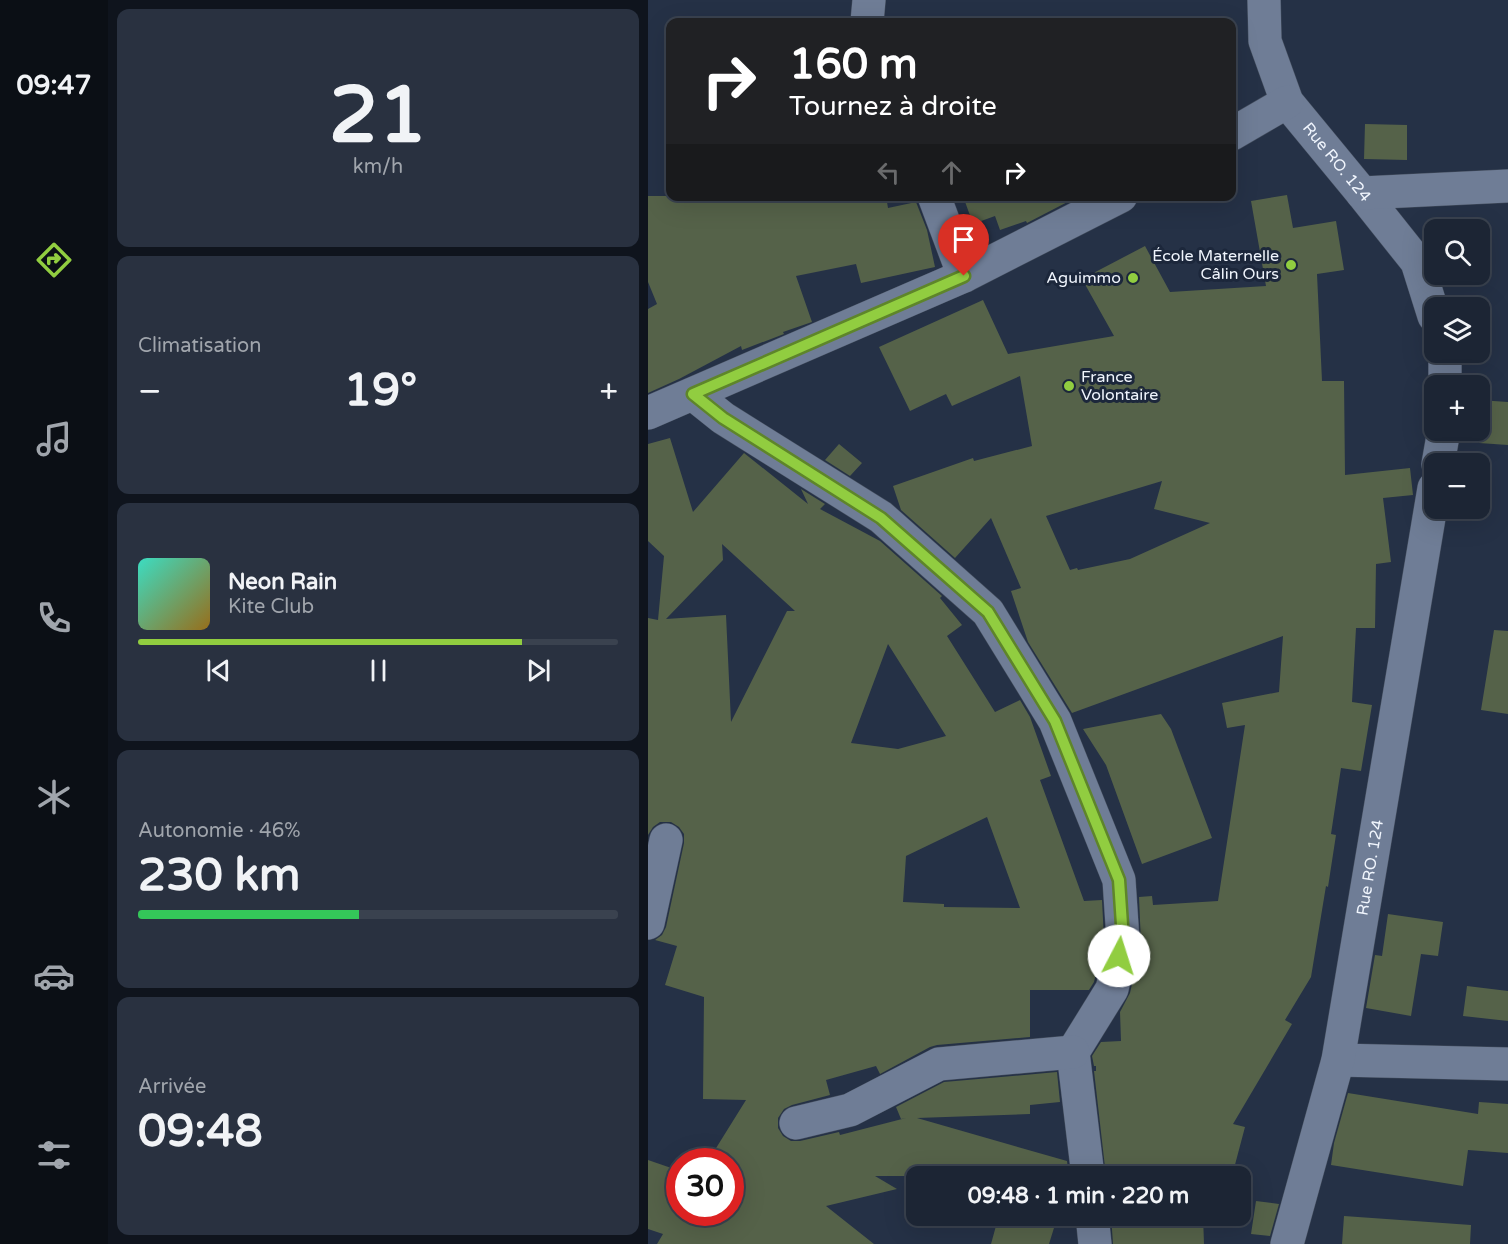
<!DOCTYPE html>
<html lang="fr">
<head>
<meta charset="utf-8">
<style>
	:root { --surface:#1c2534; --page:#293140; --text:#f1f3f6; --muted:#a0a5ac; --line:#3a424f; --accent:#91cd40 }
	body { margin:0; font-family:"Varela Round",sans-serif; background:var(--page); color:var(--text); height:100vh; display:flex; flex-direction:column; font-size:22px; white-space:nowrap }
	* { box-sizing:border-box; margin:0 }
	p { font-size:20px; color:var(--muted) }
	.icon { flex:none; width:33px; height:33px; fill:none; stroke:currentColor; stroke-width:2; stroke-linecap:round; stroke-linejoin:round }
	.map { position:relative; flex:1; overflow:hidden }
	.details { display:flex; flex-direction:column; gap:9px; padding:9px; background:#0f141d; width:540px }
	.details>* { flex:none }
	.top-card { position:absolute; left:18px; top:18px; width:570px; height:183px; border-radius:12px; box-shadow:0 6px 24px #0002,0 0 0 2px var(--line); background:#202124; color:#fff; overflow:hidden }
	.buttons { position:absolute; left:776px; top:219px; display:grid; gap:12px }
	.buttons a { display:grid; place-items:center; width:66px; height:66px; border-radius:12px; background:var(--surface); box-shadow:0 6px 24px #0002,0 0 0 2px var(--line); font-size:30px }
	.speed { position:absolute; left:18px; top:1148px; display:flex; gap:12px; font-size:30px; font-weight:700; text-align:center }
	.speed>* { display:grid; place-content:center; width:78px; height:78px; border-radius:50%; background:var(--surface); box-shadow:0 6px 24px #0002,0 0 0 2px var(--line); line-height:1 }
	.speed .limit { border:9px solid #d22; background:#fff; color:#111 }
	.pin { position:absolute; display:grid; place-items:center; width:51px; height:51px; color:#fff; margin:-62px -26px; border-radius:50% 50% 50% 0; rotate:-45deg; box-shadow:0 0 6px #0007 }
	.pin .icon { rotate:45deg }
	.me { position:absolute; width:66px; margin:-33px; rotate:5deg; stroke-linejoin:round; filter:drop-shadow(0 0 4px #0008) }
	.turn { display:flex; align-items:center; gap:21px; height:126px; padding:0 24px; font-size:27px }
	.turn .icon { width:78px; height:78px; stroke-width:2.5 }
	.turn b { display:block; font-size:42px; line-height:51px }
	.lanes { display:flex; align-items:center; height:57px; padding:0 24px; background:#0003; justify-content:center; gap:30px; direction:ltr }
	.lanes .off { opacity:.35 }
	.big { font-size:45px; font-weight:700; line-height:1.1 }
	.details .tile { flex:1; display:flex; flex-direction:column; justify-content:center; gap:9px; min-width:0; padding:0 21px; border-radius:12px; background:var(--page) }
	.details .dial { align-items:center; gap:0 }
	.dial b { font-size:78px; line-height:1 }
	.song { display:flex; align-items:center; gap:18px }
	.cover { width:72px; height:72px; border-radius:9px; background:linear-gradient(135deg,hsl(170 70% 55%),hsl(40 70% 35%)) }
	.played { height:6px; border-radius:3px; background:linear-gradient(90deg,var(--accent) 80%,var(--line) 80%) }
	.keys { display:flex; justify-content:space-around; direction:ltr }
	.heat { display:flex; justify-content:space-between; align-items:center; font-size:33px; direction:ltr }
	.charge { height:9px; border-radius:4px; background:linear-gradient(90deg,#34c759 46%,var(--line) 0) }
	.trip { position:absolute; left:258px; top:1166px; width:345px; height:60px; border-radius:12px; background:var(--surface); box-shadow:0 6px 24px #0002,0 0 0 2px var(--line); font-weight:700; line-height:60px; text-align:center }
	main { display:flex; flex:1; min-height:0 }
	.dock { display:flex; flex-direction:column; width:108px; justify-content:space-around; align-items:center; background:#0b0f15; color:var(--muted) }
	.dock .icon { width:42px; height:42px }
	.dock .selected { color:var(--accent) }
	.dock b { font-size:27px; color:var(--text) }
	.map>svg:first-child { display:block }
	.building { fill:#556249; fill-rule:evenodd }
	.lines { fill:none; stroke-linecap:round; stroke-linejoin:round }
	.minor-casing { stroke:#444e5e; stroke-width:34 }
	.minor { stroke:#6f7d96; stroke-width:33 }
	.route-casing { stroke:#5e852a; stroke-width:15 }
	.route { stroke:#91cd40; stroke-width:10 }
	.poi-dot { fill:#91cd40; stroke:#1c273b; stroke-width:2 }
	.labels { text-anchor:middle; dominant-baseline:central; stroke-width:6; stroke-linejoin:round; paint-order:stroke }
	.street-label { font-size:16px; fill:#f0f5fd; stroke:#1c273b }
	.poi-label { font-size:16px; fill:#f0f5fd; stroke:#1c273b; text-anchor:end }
</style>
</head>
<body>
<main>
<nav class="dock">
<b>09:47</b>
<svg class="icon selected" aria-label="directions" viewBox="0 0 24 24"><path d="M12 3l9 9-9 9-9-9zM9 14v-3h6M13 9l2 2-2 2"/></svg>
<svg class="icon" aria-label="music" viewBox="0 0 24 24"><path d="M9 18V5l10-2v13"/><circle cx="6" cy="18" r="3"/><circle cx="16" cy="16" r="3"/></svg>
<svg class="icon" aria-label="phone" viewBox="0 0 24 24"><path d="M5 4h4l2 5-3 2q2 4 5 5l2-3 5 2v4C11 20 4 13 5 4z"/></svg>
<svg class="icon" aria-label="climate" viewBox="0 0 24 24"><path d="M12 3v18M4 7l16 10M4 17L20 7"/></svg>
<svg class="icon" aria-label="car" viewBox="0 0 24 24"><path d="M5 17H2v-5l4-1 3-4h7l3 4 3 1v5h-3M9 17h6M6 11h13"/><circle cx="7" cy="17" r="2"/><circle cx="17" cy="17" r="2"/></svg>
<svg class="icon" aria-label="filters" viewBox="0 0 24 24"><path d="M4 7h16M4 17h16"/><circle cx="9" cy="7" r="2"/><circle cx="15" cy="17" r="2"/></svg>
</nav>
<section class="details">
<div class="tile dial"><b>21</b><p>km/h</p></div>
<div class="tile"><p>Climatisation</p>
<div class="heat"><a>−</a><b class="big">19°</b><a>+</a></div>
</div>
<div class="tile">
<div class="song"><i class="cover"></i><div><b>Neon Rain</b><p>Kite Club</p></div></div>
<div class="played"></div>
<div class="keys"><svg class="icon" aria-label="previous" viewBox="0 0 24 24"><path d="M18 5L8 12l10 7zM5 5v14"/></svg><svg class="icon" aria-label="pause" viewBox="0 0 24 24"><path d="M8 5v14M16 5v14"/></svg><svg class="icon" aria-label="next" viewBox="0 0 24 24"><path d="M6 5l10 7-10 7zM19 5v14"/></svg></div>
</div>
<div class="tile"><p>Autonomie · 46%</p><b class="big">230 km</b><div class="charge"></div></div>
<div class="tile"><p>Arrivée</p><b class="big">09:48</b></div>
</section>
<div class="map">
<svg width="860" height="1244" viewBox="0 0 860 1244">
	<rect width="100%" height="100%" fill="#253146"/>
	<path class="building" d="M717 124 759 125V160L716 159Z
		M639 195 645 228 688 221 696 270 669 274 674 381H696L697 475 762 468 765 495 735 498 743 562 728 564 727 628H708L704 702 724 705 713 771 693 768 683 834 688 835 680 887 678 886 663 977 637 1020 644 1024 585 1124 597 1127 584 1176H458L446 1071H448V1066H446L444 1056 453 1042 473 1041 472 1012 482 993 493 944 491 897 504 896 505 905 570 901 597 725 579 728 574 703 631 692 635 636 424 713 380 642 363 591 373 588 343 518 307 558 253 510 245 486 325 458 326 461 384 446 372 376 304 406 298 394 262 411 231 347 335 300 360 354 466 336 434 279 497 246 522 292 618 286 603 201ZM514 481 506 509 562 523 482 559 430 570 429 568 422 570 398 516Z
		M0 196H238L240 208 268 202 279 230 287 267 213 283 208 264 148 276 164 322 135 332 136 334 94 350 93 346 31 379 0 393V309L9 304 0 282Z
		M315 196H431L379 223 378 221 352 230 347 216 325 224Z
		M831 400 860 402V445L831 443Z
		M22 438 45 512 96 453 160 504 153 489 177 504 172 509 232 541 294 596 292 598 314 625 299 636 347 712 372 700 382 717 403 776 392 780 436 901 454 900 456 939 446 982 441 990H382V1037L289 1045 282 1047 232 1074 228 1066 178 1080 182 1095 144 1105 136 1109 130 1118V1128L135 1136 143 1141H152L191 1132 192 1135 258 1118 253 1119 248 1107 296 1082 409 1072 412 1102 382 1105V1114L269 1118 419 1161 421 1176H227L249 1189 178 1206 226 1244H9L15 1234 0 1229V1160L32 1171V1212H82V1161H60L98 1100 55 1099 56 997 17 985 29 946 7 940 14 935 18 927 36 843V834L31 827 23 822H12L5 827 0 835V618L10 620 16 556 0 541V444ZM74 544 147 611H139L83 722 78 615 18 619 75 560ZM240 644 298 736 250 749 203 743ZM339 817 372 908 296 907V904L255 902 258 856Z
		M191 444 214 463 202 476 177 460Z
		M846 630 860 631V714L833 710Z
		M513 714 523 729 564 838 494 864 458 765 435 729Z
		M740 914 795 922 790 956 773 954 763 1016 718 1008 727 955 734 956Z
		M819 986 860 991V1021L815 1016Z
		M700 1093 830 1114 831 1102 860 1104V1153L820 1150 815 1186 683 1165 686 1143Z
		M608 1201 631 1204 622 1236 603 1234Z
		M351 1215H410L401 1244H343Z
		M463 1215H555L556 1244H465Z
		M696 1216 823 1225 822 1244H694Z"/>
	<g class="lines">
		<g class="minor-casing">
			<g id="minor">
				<path id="s1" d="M616 0 617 41 639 102 714 193 769 262 786 316"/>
				<path d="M219 22 221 0"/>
				<path d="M584 134 639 102"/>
				<path d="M714 193 860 186"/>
				<path d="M286 196 316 276"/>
				<path d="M797 386V352"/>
				<path d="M45 394 75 418 233 517 340 612 407 721 471 880 475 940 464 989 425 1052 440 1176"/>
				<path d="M0 413 316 276 473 196"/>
				<path d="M790 464 796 430"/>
				<path d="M0 923 18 840"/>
				<path d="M690 1060 860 1064"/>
				<path d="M148 1123 202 1110 291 1064 425 1052"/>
				<path d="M444 1215 447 1244"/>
				<path id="s2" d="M639 1244 690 1060 786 488"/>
			</g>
		</g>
		<use href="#minor" class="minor"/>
	</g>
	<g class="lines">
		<g class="route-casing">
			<path id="route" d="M316 276 45 394 75 418 233 518 340 612 407 721 471 880 475 940 471 956"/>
		</g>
		<use href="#route" class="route"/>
	</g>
	<g class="poi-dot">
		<circle cx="643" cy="265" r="6"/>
		<circle cx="485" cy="278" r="6"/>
		<circle cx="421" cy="386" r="6"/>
	</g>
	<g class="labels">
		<g class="street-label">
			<text stroke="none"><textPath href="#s1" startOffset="184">Rue RO. 124</textPath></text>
			<text stroke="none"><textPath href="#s2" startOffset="386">Rue RO. 124</textPath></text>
		</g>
		<g class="poi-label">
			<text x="631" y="256">École Maternelle<tspan x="631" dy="18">Câlin Ours</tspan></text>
			<text x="473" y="278">Aguimmo</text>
			<text x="433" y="377" text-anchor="start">France<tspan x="433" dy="18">Volontaire</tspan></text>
		</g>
	</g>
</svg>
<div class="buttons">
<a><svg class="icon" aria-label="search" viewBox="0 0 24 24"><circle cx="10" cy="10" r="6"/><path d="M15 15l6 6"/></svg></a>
<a><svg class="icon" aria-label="layers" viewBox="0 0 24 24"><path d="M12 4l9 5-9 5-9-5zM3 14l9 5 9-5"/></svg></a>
<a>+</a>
<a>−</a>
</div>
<div class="speed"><div class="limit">30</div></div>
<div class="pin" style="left:316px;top:276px;background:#d93025"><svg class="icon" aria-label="arrive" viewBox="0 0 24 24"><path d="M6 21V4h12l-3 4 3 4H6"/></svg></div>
<svg class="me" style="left:471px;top:956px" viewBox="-20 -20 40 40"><circle r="19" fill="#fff"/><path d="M0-13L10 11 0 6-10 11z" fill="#91cd40"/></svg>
<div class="trip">09:48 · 1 min · 220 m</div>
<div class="top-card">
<div class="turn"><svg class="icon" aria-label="right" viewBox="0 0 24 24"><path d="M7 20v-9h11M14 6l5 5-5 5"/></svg><div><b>160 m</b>Tournez à droite</div></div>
<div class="lanes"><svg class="icon off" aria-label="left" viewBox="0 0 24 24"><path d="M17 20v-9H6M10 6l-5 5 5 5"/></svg><svg class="icon off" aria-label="ahead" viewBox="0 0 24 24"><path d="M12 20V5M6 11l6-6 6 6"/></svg><svg class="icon" aria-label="right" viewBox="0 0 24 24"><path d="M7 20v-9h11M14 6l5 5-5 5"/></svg></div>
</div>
</div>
</main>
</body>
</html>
